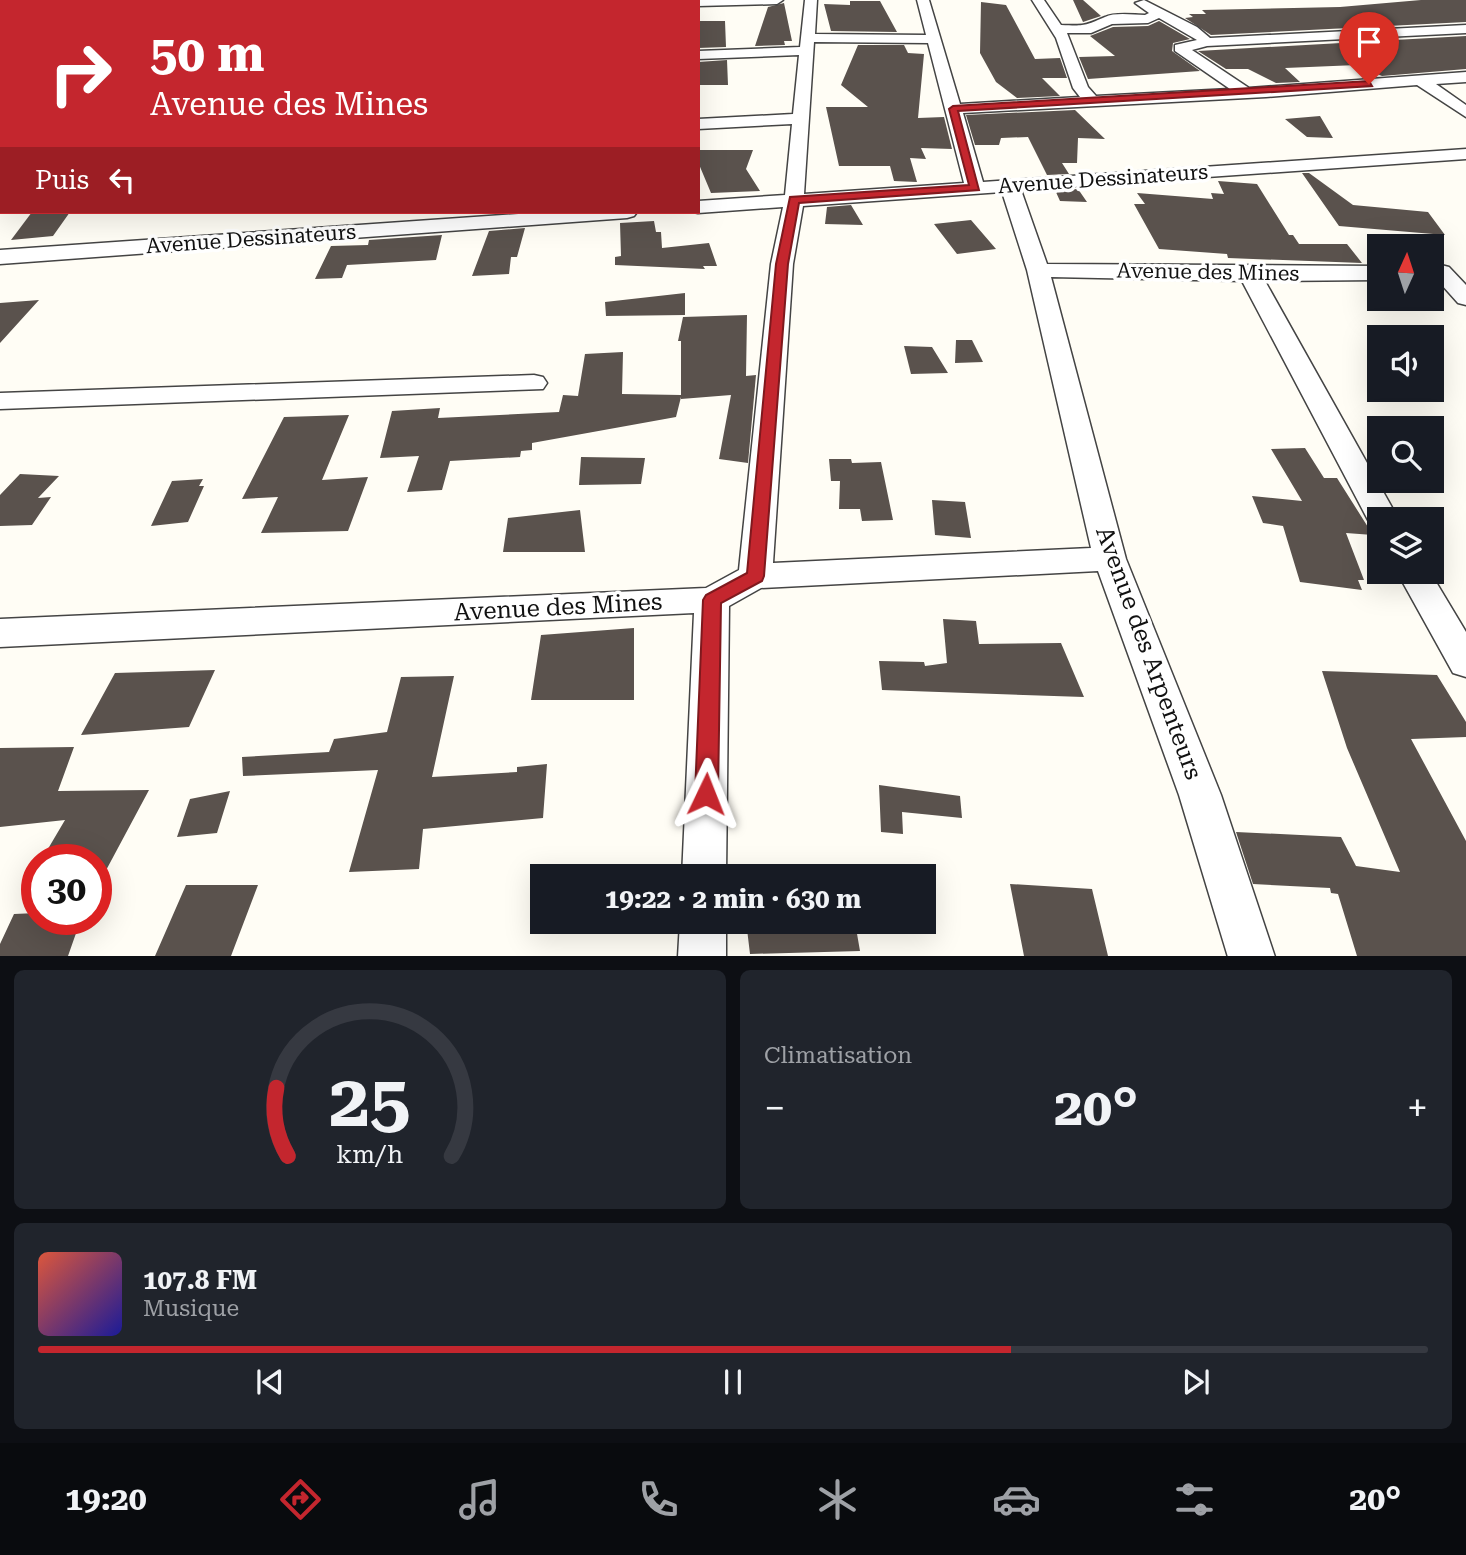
<!DOCTYPE html>
<html lang="fr">
<head>
<meta charset="utf-8">
<style>
	:root { --surface:#171b24; --page:#20242c; --text:#f1f3f6; --muted:#9ea1a6; --line:#363941; --accent:#c4262e }
	body { margin:0; font-family:"Roboto Serif",serif; background:var(--page); color:var(--text); height:100vh; display:flex; flex-direction:column; font-size:26px; white-space:nowrap }
	* { box-sizing:border-box; margin:0 }
	p { font-size:23px; color:var(--muted) }
	.icon { flex:none; width:38px; height:38px; fill:none; stroke:currentColor; stroke-width:2; stroke-linecap:round; stroke-linejoin:round }
	.map { position:relative; height:956px; overflow:hidden }
	.drawer { display:flex; flex-direction:column; gap:14px; padding:14px; background:#0d0f14; flex:1 }
	.drawer>* { flex:none }
	.hud { position:absolute; left:0px; top:0px; width:700px; height:214px; box-shadow:0 7px 28px #0002; background:#c4262e; color:#fff; overflow:hidden }
	.needle { width:46px; rotate:3deg }
	.fabs { position:absolute; left:1367px; top:234px; display:grid; gap:14px }
	.fabs a { display:grid; place-items:center; width:77px; height:77px; border-radius:0px; background:var(--surface); box-shadow:0 7px 28px #0002; font-size:35px }
	.speed { position:absolute; left:21px; top:844px; display:flex; gap:14px; font-size:35px; font-weight:700; text-align:center }
	.speed>* { display:grid; place-content:center; width:91px; height:91px; border-radius:50%; background:var(--surface); box-shadow:0 7px 28px #0002; line-height:1 }
	.speed .limit { border:10px solid #d22; background:#fff; color:#111 }
	.pin { position:absolute; display:grid; place-items:center; width:60px; height:60px; color:#fff; margin:-72px -30px; border-radius:50% 50% 50% 0; rotate:-45deg; box-shadow:0 0 7px #0007 }
	.pin .icon { rotate:45deg }
	.me { position:absolute; width:77px; margin:-38px; rotate:2deg; stroke-linejoin:round; filter:drop-shadow(0 0 5px #0008) }
	.turn { display:flex; align-items:center; gap:24px; height:147px; padding:0 35px; font-size:32px }
	.turn .icon { width:91px; height:91px; stroke-width:2.5 }
	.turn b { display:block; font-size:49px; line-height:60px }
	.then { display:flex; align-items:center; height:66px; padding:0 35px; background:#0003; gap:14px; font-size:26px }
	.big { font-size:52px; font-weight:700; line-height:1.1 }
	.drawer .tile { flex:1; display:flex; flex-direction:column; justify-content:center; gap:10px; min-width:0; padding:0 24px; border-radius:10px; background:var(--page) }
	.drawer .dial { align-items:center; gap:0 }
	.dial svg { height:182px; overflow:visible; fill:none; stroke:var(--line); stroke-width:7; stroke-linecap:round; text-anchor:middle }
	.dial text { fill:var(--text); stroke:none }
	.song { display:flex; align-items:center; gap:21px }
	.cover { width:84px; height:84px; border-radius:10px; background:linear-gradient(135deg,hsl(10 70% 55%),hsl(240 70% 35%)) }
	.played { height:7px; border-radius:4px; background:linear-gradient(90deg,var(--accent) 70%,var(--line) 70%) }
	.keys { display:flex; justify-content:space-around; direction:ltr }
	.heat { display:flex; justify-content:space-between; align-items:center; font-size:38px; direction:ltr }
	.drawer .tiles { flex:1; display:grid; gap:14px; grid-template-columns:1fr 1fr }
	.tile:last-child { grid-column:span 2 }
	.trip { position:absolute; left:530px; top:864px; width:406px; height:70px; border-radius:0px; background:var(--surface); box-shadow:0 7px 28px #0002; font-weight:700; line-height:70px; text-align:center }
	.dock { display:flex; height:112px; justify-content:space-around; align-items:center; background:#090b0e; color:var(--muted) }
	.dock .icon { width:49px; height:49px }
	.dock .current { color:var(--accent) }
	.dock b { font-size:32px; color:var(--text) }
	.map>svg:first-child { display:block }
	.building { fill:#5a524d }
	.lines { fill:none; stroke-linecap:round; stroke-linejoin:round }
	.minor-casing { stroke:#444; stroke-width:3 }
	.minor { fill:#fff; fill-rule:evenodd }
	.route { fill:#c4262e; stroke:#7f191e; stroke-width:2 }
	.labels { text-anchor:middle; dominant-baseline:central; stroke-width:7; stroke-linejoin:round; paint-order:stroke }
	.far-street-label { font-size:21px; fill:#111; stroke:#fff }
	.street-label { font-size:24px; fill:#111; stroke:#fff }
</style>
</head>
<body>
<div class="map">
<svg width="1466" height="957" viewBox="0 0 1466 957">
	<rect width="100%" height="100%" fill="#fffdf5"/>
	<path class="building" d="M1073 0H1083L1101 16 1083 22Z
		M1421 0H1466V22L1211 35 1185 18 1193 17 1189 14H1206L1202 10 1340 7Z
		M850 1H880L897 32 831 31 824 4 850 5Z
		M981 2 1006 5 1035 59 1060 58 1067 78H1042L1060 96 1017 98 996 82 980 53Z
		M784 3 792 41H784L785 45 755 46 768 7Z
		M698 21H725L726 47 698 48Z
		M1159 21 1190 39 1173 43 1172 51 1200 71 1088 79 1079 57 1115 56 1090 36 1113 27 1148 26Z
		M1466 36V69L1382 76 1357 65 1285 68 1300 82 1276 83 1248 69H1226L1198 51Z
		M858 45H904L908 53 924 54 918 118 944 117 952 149 921 148 926 159 910 158 917 182 894 181 890 166H839L826 107H868L841 85Z
		M727 60 728 85H698V62Z
		M1075 110 1105 139 1078 138 1077 163H1062L1069 174 1047 175 1028 137 1001 138 999 145H975L966 115Z
		M1320 116 1333 138 1307 137 1285 119Z
		M698 150H753L746 169 760 191 711 193 698 162Z
		M1302 173H1309L1353 205 1428 212 1445 235 1339 226Z
		M1218 181 1257 184 1289 235H1293L1299 244H1347L1362 263 1228 258 1227 254 1159 249 1134 204H1145L1137 193 1213 199 1211 193 1224 194Z
		M1078 189 1087 202 1060 201 1055 190Z
		M851 205 863 225 825 224 827 207Z
		M32 212H70L53 236 11 240Z
		M971 220 996 249 957 254 934 224Z
		M654 221 656 232H661L662 248 709 243 717 266H703L705 269 615 265V257L621 256 620 223Z
		M525 228 517 257H511L509 274 472 276 489 231Z
		M442 235 436 260 347 265 342 278 315 279 331 246 368 245 369 240Z
		M685 293V315L606 316 605 302Z
		M39 300 0 343V303Z
		M747 315 746 376 756 375 748 463 719 459 731 395 681 399V397L676 417 532 443V450L521 451 520 457 450 461 442 490 407 492 419 456 380 458 392 411 440 408 438 418 559 412 563 395 578 396 585 354 623 352 622 394 681 395V341H678L683 317Z
		M956 340H972L983 362 955 363Z
		M904 346 932 347 948 373 911 374Z
		M349 415 322 480 368 477 348 531 261 533 278 497 242 499 284 417Z
		M1305 448 1324 478H1337L1373 535 1346 533 1364 580H1358L1362 590 1300 582 1283 526 1263 523 1252 496 1302 501 1271 449Z
		M581 457 645 458 641 484 579 485Z
		M829 459H851L852 463 881 462 893 520 862 521 860 509H839L840 481H831Z
		M20 474 59 476 38 498 51 497 32 525 0 526V495Z
		M203 479 199 486H204L188 522 151 526 172 481Z
		M932 500 965 502 971 538 935 535Z
		M580 510 585 552H503L508 518Z
		M943 619 976 621 979 644 1061 643 1084 697 882 690 879 661 924 662 925 666 947 663Z
		M634 628V700H531L541 635Z
		M215 670 189 727 81 735 115 673Z
		M1322 671 1437 675 1466 722V737L1411 739 1466 841V956H1357L1338 894 1331 893 1330 888 1253 884 1236 832 1341 837 1356 866 1400 872 1347 748Z
		M454 676 432 777 517 772V767L547 764 543 818 423 829 419 869 349 872 378 770 243 776 242 757 329 752 334 739 387 732 401 677Z
		M74 747 58 791 149 790 96 889V859H42L65 820 0 827V748Z
		M879 785 960 796 962 818 902 812 903 834 881 832Z
		M230 791 217 833 177 837 190 799Z
		M1010 884 1092 889 1108 956H1024Z
		M186 885H258L231 956H155Z
		M37 913V919H81L68 956H0V944L14 914Z
		M856 928 860 951 750 954 747 929Z"/>
	<g class="lines">
		<g class="minor-casing">
			<path id="minor" d="M693 0H783L777 4 698 6V2H692Z
				M805 0H817L815 34 926 35 917 0H929L960 104 1080 97 1073 88 1056 38 1032 0H1044L1061 25C1085 26 1084 26 1105 17 1115 12 1134 15 1145 15L1149 13 1135 3 1144 0 1197 27 1210 38 1466 25V33L1207 46 1192 50 1249 88 1466 72V82L1436 84 1466 105V117L1417 85 1266 97 963 113 983 182 1466 149V159L1021 190 1047 264 1379 266V280L1265 281 1399 520H1379V529L1373 527 1368 520 1242 281 1051 277 1126 559 1221 795 1275 957H1228L1179 795 1098 571 761 588 729 606 726 877H682L694 613 0 647V619L706 588 739 570 771 264 783 207 698 213 693 212H698V201L785 195 792 124 698 129V119L793 114 799 55 698 59V51L800 47ZM1159 18 1197 40 1175 45V51L1230 89 1096 96 1088 87 1067 33H1091L1112 24 1148 23ZM814 42 928 43 964 183 804 194ZM1002 192 1027 270 1091 548 773 563 793 264 803 206Z
				M0 21H2V29H0Z
				M0 72H2V82H0Z
				M0 158H2V168H0Z
				M546 212H637L634 216 627 218 0 264V250Z
				M1441 265 1449 267 1466 285V305L1458 303 1432 274 1433 267Z
				M534 375 543 377 547 383 543 389 0 409V393Z
				M1397 572H1430L1466 632V677L1453 673Z
				M680 922H726V957H678Z"/>
		</g>
		<use href="#minor" class="minor"/>
	</g>
	<path class="route" d="M1369 81 1372 86 958 111 979 190 799 203 788 264 764 576 762 581 721 603 718 794 714 801 706 803 699 801 695 794 703 600 706 595 747 573 776 264 790 197 969 185 949 109 953 106Z"/>
	<g class="labels">
		<g class="far-street-label">
			<text transform="translate(1103 179) rotate(-4)">Avenue Dessinateurs</text>
			<text transform="translate(251 239) rotate(-4)">Avenue Dessinateurs</text>
			<text transform="translate(1208 272) rotate(1)">Avenue des Mines</text>
		</g>
		<g class="street-label">
			<text transform="translate(558 607) rotate(-3)">Avenue des Mines</text>
			<text transform="translate(1149 653) rotate(70)">Avenue des Arpenteurs</text>
		</g>
	</g>
</svg>
<div class="fabs">
<a><svg class="needle" viewBox="-14 -14 28 28"><path d="M0-13l5 13h-10z" fill="#e53935"/><path d="M0 13l5-13h-10z" fill="#9ea1a6"/></svg></a>
<a><svg class="icon" aria-label="sound" viewBox="0 0 24 24"><path d="M4 9h4l5-4v14l-5-4H4zM17 9q2 3 0 6"/></svg></a>
<a><svg class="icon" aria-label="search" viewBox="0 0 24 24"><circle cx="10" cy="10" r="6"/><path d="M15 15l6 6"/></svg></a>
<a><svg class="icon" aria-label="layers" viewBox="0 0 24 24"><path d="M12 4l9 5-9 5-9-5zM3 14l9 5 9-5"/></svg></a>
</div>
<div class="speed"><div class="limit">30</div></div>
<div class="pin" style="left:1369px;top:84px;background:#d93025"><svg class="icon" aria-label="arrive" viewBox="0 0 24 24"><path d="M6 21V4h12l-3 4 3 4H6"/></svg></div>
<svg class="me" style="left:706px;top:794px" viewBox="-20 -20 40 40"><path d="M0-17L14 15 0 8-14 15z" fill="#c4262e" stroke="#fff" stroke-width="4"/></svg>
<div class="trip">19:22 · 2 min · 630 m</div>
<div class="hud">
<div class="turn"><svg class="icon" aria-label="right" viewBox="0 0 24 24"><path d="M7 20v-9h11M14 6l5 5-5 5"/></svg><div><b>50 m</b>Avenue des Mines</div></div>
<div class="then">Puis<svg class="icon" aria-label="left" viewBox="0 0 24 24"><path d="M17 20v-9H6M10 6l-5 5 5 5"/></svg></div>
</div>
</div>
<section class="drawer">
<div class="tiles">
<div class="tile dial"><svg viewBox="0 0 100 80">
<path d="M14 69A42 42 0 1 1 86 69"/>
<path d="M14 69A42 42 0 0 1 9 39" stroke="#c4262e"/>
<text x="50" y="56" font-size="32" font-weight="700">25</text>
<text x="50" y="72" font-size="11">km/h</text>
</svg></div>
<div class="tile"><p>Climatisation</p>
<div class="heat"><a>−</a><b class="big">20°</b><a>+</a></div>
</div>
<div class="tile">
<div class="song"><i class="cover"></i><div><b>107.8 FM</b><p>Musique</p></div></div>
<div class="played"></div>
<div class="keys"><svg class="icon" aria-label="previous" viewBox="0 0 24 24"><path d="M18 5L8 12l10 7zM5 5v14"/></svg><svg class="icon" aria-label="pause" viewBox="0 0 24 24"><path d="M8 5v14M16 5v14"/></svg><svg class="icon" aria-label="next" viewBox="0 0 24 24"><path d="M6 5l10 7-10 7zM19 5v14"/></svg></div>
</div>
</div>
</section>
<nav class="dock">
<b>19:20</b>
<svg class="icon current" aria-label="directions" viewBox="0 0 24 24"><path d="M12 3l9 9-9 9-9-9zM9 14v-3h6M13 9l2 2-2 2"/></svg>
<svg class="icon" aria-label="music" viewBox="0 0 24 24"><path d="M9 18V5l10-2v13"/><circle cx="6" cy="18" r="3"/><circle cx="16" cy="16" r="3"/></svg>
<svg class="icon" aria-label="phone" viewBox="0 0 24 24"><path d="M5 4h4l2 5-3 2q2 4 5 5l2-3 5 2v4C11 20 4 13 5 4z"/></svg>
<svg class="icon" aria-label="climate" viewBox="0 0 24 24"><path d="M12 3v18M4 7l16 10M4 17L20 7"/></svg>
<svg class="icon" aria-label="car" viewBox="0 0 24 24"><path d="M5 17H2v-5l4-1 3-4h7l3 4 3 1v5h-3M9 17h6M6 11h13"/><circle cx="7" cy="17" r="2"/><circle cx="17" cy="17" r="2"/></svg>
<svg class="icon" aria-label="filters" viewBox="0 0 24 24"><path d="M4 7h16M4 17h16"/><circle cx="9" cy="7" r="2"/><circle cx="15" cy="17" r="2"/></svg>
<b>20°</b>
</nav>
</body>
</html>
